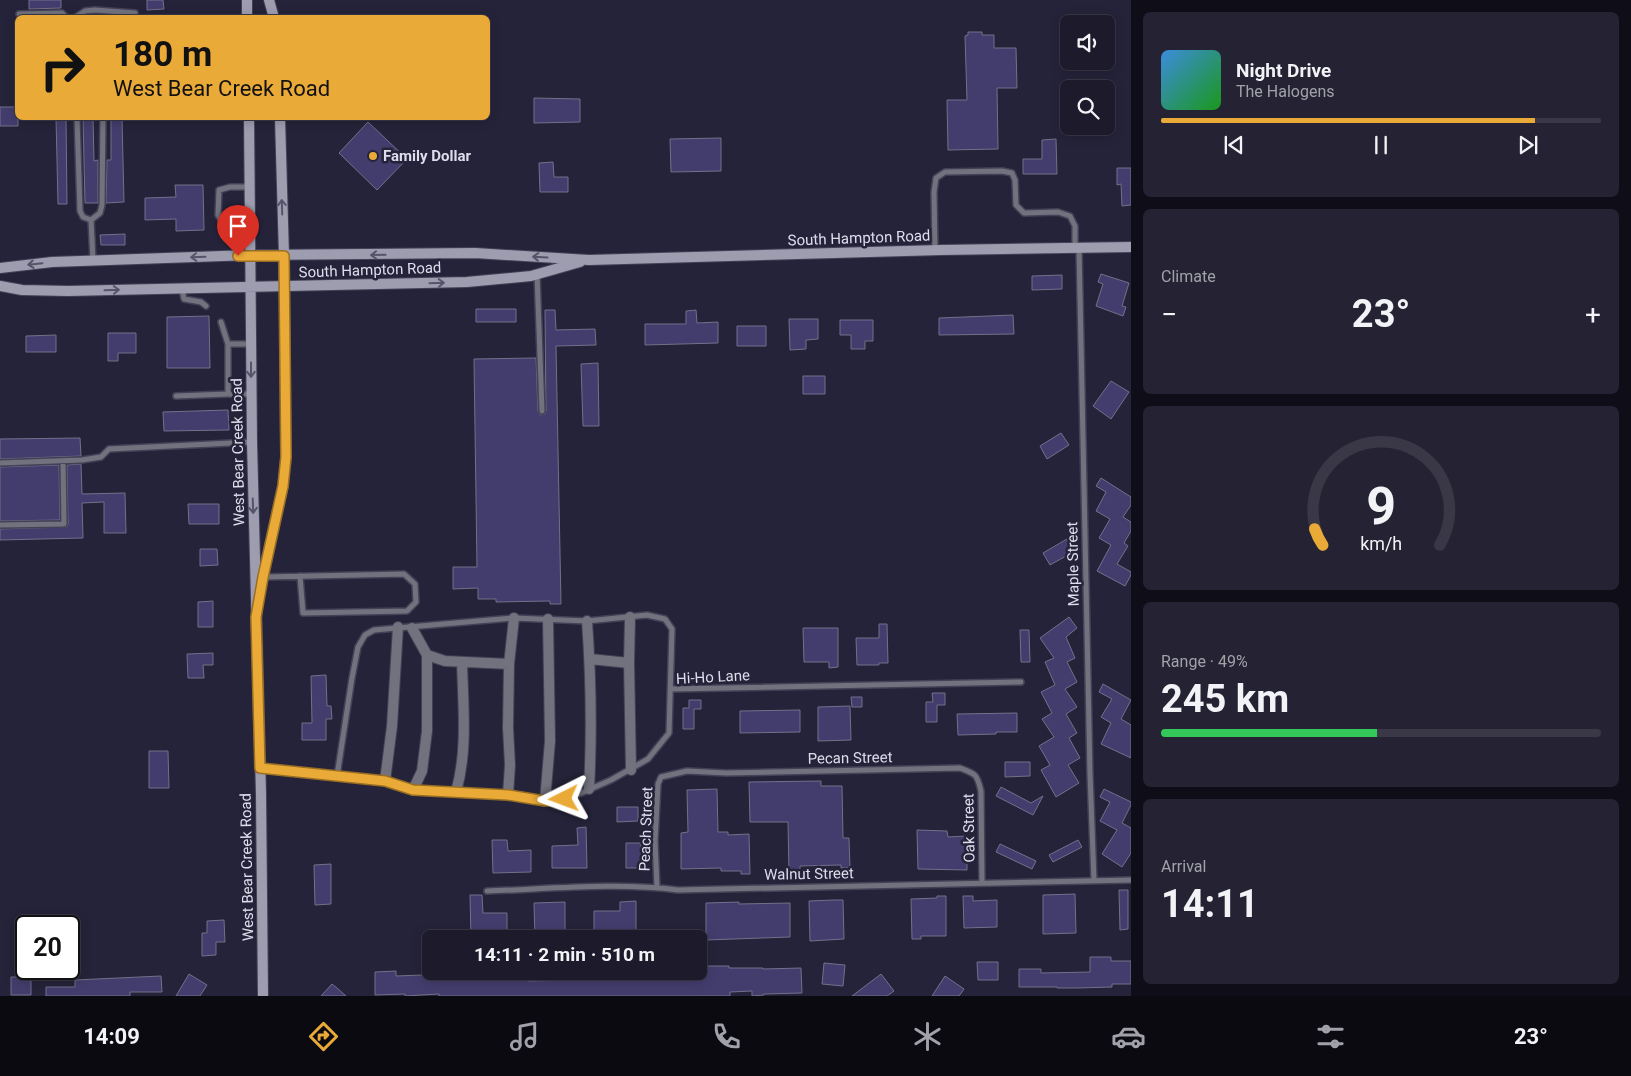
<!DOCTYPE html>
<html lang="en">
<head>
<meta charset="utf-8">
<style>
	:root { --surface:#1c1a2b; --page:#252333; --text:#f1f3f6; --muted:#a0a1a9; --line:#3a3847; --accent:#eaaa38 }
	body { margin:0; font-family:Roboto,sans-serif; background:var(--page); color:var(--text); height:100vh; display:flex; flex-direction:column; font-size:19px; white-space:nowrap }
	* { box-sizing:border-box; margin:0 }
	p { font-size:16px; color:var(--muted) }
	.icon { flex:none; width:28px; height:28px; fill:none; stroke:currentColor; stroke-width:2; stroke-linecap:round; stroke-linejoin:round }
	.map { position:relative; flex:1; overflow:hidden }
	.side { display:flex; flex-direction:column; gap:12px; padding:12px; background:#0f0e18; width:500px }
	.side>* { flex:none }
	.top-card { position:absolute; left:15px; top:15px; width:475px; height:105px; border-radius:8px; box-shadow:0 2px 12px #0003,0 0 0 1px var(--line); background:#eaaa38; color:#111; overflow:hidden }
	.buttons { position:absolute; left:1060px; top:15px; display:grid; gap:10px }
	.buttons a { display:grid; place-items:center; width:55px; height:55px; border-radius:8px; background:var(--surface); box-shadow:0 2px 12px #0003,0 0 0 1px var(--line); font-size:25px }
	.speed { position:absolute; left:15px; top:915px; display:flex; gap:10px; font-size:25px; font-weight:700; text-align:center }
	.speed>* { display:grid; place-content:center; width:65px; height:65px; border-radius:50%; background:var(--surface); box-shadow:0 2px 12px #0003,0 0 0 1px var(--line); line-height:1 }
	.speed .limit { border:2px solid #111; border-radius:8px; background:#fff; color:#111 }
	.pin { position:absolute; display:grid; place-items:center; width:42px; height:42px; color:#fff; margin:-51px -21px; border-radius:50% 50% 50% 0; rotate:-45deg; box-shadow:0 0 5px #0007 }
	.pin .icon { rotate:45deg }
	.me { position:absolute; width:55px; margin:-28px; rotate:267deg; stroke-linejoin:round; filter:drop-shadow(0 0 4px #0008) }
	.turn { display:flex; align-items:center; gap:18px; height:105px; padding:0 15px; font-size:22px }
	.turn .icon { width:65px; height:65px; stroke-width:2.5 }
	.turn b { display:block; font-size:35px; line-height:42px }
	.big { font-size:38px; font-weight:700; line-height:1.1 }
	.side .card { flex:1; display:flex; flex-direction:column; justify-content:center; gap:8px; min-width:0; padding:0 18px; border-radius:8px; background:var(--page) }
	.side .dial { align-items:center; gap:0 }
	.dial svg { height:130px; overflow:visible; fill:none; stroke:var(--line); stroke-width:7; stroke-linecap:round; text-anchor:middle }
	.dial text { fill:var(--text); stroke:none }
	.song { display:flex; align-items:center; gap:15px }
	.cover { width:60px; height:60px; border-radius:8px; background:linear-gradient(135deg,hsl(210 70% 55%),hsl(120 70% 35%)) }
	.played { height:5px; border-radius:2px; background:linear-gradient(90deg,var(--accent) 85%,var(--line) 85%) }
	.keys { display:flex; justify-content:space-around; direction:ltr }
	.heat { display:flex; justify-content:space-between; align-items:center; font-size:28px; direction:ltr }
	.charge { height:8px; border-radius:4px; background:linear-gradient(90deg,#34c759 49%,var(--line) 0) }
	.trip { position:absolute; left:422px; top:930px; width:285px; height:50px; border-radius:8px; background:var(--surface); box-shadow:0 2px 12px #0003,0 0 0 1px var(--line); font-weight:700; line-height:50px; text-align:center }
	.menu { display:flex; height:80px; justify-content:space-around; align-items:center; background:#0b0a11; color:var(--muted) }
	.menu .icon { width:35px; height:35px }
	.menu .current { color:var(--accent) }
	.menu b { font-size:22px; color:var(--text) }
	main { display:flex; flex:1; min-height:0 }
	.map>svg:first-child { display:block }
	.building { fill:#433d6d; stroke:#72708a }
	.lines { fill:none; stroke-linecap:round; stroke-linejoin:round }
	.lane-casing { stroke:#434156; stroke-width:8 }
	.street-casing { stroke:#434156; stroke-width:12 }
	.secondary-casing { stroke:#434156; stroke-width:12 }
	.lane { stroke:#72727e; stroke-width:5 }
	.street { stroke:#72727e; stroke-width:10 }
	.secondary { stroke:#9e9db0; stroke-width:10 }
	.oneway { stroke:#555469 }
	.route-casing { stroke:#986e24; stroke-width:12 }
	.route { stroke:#eaaa38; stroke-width:9 }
	.poi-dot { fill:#eaaa38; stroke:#252339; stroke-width:2 }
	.labels { text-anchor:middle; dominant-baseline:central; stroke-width:5; stroke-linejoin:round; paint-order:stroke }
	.poi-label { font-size:15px; font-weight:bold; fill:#deddec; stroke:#252339; text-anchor:start }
	.street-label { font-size:15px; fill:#deddec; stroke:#252339 }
</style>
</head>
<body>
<main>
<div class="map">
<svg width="1131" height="996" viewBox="0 0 1131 996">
	<rect width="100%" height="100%" fill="#252339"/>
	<path class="building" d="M29 0H61V8L29 9Z
		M147 0H163L164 9 147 10Z
		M968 32H982V35H994V48H1016L1017 88H997L998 149 948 150 947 100H967L965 36 968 35Z
		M534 98 580 99V122L534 123Z
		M0 107H18V126H0Z
		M56 118H66L67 204H58Z
		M83 118H93L94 161 98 160V203H85Z
		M111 118H122L124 202 106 203 107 160H111Z
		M368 122 407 159 377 190 339 153Z
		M721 138V171L671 172 670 139Z
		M1056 139 1057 174H1023V159H1042V140Z
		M553 162 554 177H568V192H540L539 163Z
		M1117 168H1131V205L1122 206 1121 184 1117 185Z
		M175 185H203L204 230 176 231V219L145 220V198L176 197Z
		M125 234V245H101L100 235Z
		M1101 274 1129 283 1122 306 1126 307 1123 316 1096 306 1103 284 1098 282Z
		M1062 275V289L1032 290V276Z
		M476 309H516V322H476Z
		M545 310H555L556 330 595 329 596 345 556 346 561 604H550V601L496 602V599H478V588L453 589V567H477L474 359 536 358 538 411 540 415 545 414 546 411Z
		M696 310 697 323 718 322V343L645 345V324H686V311Z
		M1013 315 1014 334 939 335V318Z
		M209 316 210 368H167V317Z
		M789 319H818V339L806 340V349L790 350Z
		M840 320H873V341H865V349H851V335H840Z
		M737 326H766V346H737Z
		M108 333H136V353H118V361H108Z
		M56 335V352H26V336Z
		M598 363 599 426H583L581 364Z
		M803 376H825V394H803Z
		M1111 381 1129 392 1111 419 1093 406Z
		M228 410 229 430 164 431 163 412Z
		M1061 433 1069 445 1047 459 1040 446Z
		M80 438 81 456 0 459V439Z
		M81 464 82 494 125 493 126 533H104V502L82 503 83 538 0 540V529L67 527 68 524 67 465Z
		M59 465 60 520 0 521V467Z
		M1101 478 1131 497V505L1123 517 1131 522V531L1124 543 1128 546 1117 564 1131 572V575L1125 586 1097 571 1111 545 1099 538 1110 519 1096 511 1106 492 1096 486Z
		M188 504H219V524H189Z
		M1067 539 1075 551 1050 565 1043 553Z
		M200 549H217L218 565 200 566Z
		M213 601V627H198V602Z
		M1069 617 1077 628 1066 637 1075 658 1067 662 1077 682 1065 689 1077 707 1066 714 1077 733 1069 738 1080 758 1068 765 1079 783 1056 797 1041 770 1050 765 1039 746 1054 737 1042 719 1052 713 1041 692 1055 685 1045 662 1054 658 1040 638Z
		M879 624H887L888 663H879V665H857L856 638H879Z
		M803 628H838V667L829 668V662H804Z
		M1020 630H1029L1030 662H1021Z
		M213 653V665H203L204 678H188L187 654Z
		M326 675 327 706H331L332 719H326V740H302V723H312L311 676Z
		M1103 684 1131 700 1121 719 1131 725V758L1101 744 1111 723 1101 717 1112 699 1099 692Z
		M932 693H945V705H937V722H926V702H933Z
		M851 697H862V707H852Z
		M689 700H701V709H694V729H683V708H689Z
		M850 706 851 740 818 741V707Z
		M800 710V732L740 733V711Z
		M1017 713V732H996V734L958 735 957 714Z
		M149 751H168L169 788H149Z
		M1005 762H1030V776L1005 777Z
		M821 781V786H842L843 838H849L850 868H841V865L800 866V872L789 873 788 822H750L749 782Z
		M1001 787 1031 803 1043 796 1033 815 996 796Z
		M717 789 718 832H728V835L749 834 750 874H741V871H721V868L681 869V833L688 832 687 790Z
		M1104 789 1131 802V805L1122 823 1131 828V853L1122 867 1102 854 1117 830 1100 821 1110 802 1100 797Z
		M617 807H638V821L617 822Z
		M586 827 587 868H552V846L578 845 577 828Z
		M917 830 947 831 948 837 967 836V870L918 869Z
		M492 840H507L508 851 531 850V872L493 873Z
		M1078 840 1082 847 1053 862 1049 855Z
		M626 843H641V868H626Z
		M1000 844 1036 861 1032 869 996 852Z
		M331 864V904L315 905 314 865Z
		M1119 890H1128V929L1120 930Z
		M1075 894 1076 933 1043 934V895Z
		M470 895H482L483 913H507V939H471Z
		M937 896H946V936H921V939H912L911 899 937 898Z
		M963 896H973V901L997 900V927L964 928Z
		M834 900H843L844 939 810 941 809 901Z
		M636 901V930H609V939H594V911H620V902Z
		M565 902V939H535L534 903Z
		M739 902V904L790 903V937L706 940V903Z
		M224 920 225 942H216V955L202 956V933H207V921Z
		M1090 957H1111V961H1131V984H1112V987L1077 988H1057V987H1019V969H1041V973L1090 972Z
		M977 962H998V980H978Z
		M824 963 845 965 843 986 822 984Z
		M707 966H729V968H763V969L801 968 802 993 764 994V995L752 996V991L730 992V996H439V994L405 996V994L375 995V972L396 971V976L527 971 528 981 574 980V972L662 971V976L707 975Z
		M189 974 207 985 200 996H176Z
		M881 974 894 991 887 996H852Z
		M161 976 162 992H130V996H46V987H75V980Z
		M945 976 964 989 959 996H932Z
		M11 977H31V995H11Z
		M332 984 337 988 346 996H321Z"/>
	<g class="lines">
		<g class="lane-casing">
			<path id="lane" d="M19 14 62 13 67 18
				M74 18 85 11 95 10 135 13
				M77 118 80 211 83 217 91 220
				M249 187H230L219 190 218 215 222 222 251 225
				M91 220 100 213 102 205 103 118
				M91 220 93 260
				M1079 248 1090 774 1094 881
				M935 250 934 192 936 178 945 172 1002 171 1012 173 1015 180 1016 205 1024 213 1058 212 1070 216 1075 226V248
				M537 274 542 411
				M182 289 184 299 201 302 206 306
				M221 322 228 344H251
				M228 344V394H251
				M176 396 228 394
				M0 463 82 460 101 457 109 449 252 442
				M0 525 64 524 63 461
				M263 577 404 574 415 584 416 602 407 611 303 613 300 576
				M671 689 1021 682
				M260 768 385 781 413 790 508 795 545 801 564 799 572 797 611 780 648 759 669 733 672 629 665 619 647 615 587 621 514 618 374 630 365 635 358 647 352 678 337 776
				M657 887 655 841 658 784 661 777 687 771 726 773 960 768C976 774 977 774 981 791L982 883
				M487 891C549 889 617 882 678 890L1131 880"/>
		</g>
		<g class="street-casing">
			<path id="street" d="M630 617 629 663 631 770
				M587 621C591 677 592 733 589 789
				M412 628 427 655V731L422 771 413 790
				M427 655 445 661 509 664
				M590 659 629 663
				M385 781 392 726 398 627
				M456 792C468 750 463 705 462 662
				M508 795 510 765 508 728 509 664 514 618
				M545 801 550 741 548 619"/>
		</g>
		<g class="secondary-casing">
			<path id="secondary" d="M247 0V18
				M269 0 274 18
				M249 118 252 442 261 794 263 996
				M0 268 52 262 251 255 475 253 589 260 941 250 1131 247
				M0 286 22 290 68 291 467 282 531 276 580 262
				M260 591 283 486 286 457 284 256 280 118"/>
		</g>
		<use href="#lane" class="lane"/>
		<use href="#street" class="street"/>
		<use href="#secondary" class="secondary"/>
	</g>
	<defs><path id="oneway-shaft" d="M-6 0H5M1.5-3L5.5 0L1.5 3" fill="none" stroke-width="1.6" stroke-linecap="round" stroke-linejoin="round" transform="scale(1.25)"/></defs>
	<g class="oneway">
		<use href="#oneway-shaft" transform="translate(282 207) rotate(-92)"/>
		<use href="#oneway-shaft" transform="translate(378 255) rotate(179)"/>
		<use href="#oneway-shaft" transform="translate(198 257) rotate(178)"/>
		<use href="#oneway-shaft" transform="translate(540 257) rotate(-177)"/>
		<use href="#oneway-shaft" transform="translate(35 264) rotate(174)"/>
		<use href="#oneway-shaft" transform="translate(437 283) rotate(-2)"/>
		<use href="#oneway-shaft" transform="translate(112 290) rotate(-2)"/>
		<use href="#oneway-shaft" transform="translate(251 370) rotate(90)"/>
		<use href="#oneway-shaft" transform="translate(253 506) rotate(88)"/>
	</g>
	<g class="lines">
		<g class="route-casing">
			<path id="route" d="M238 256H284L286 457 283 486 263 577 256 617 260 768 385 781 413 790 508 795 545 801 564 799"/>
		</g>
		<use href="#route" class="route"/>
	</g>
	<circle class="poi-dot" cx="373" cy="156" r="5"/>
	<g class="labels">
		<g class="poi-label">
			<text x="383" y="156">Family Dollar</text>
		</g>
		<g class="street-label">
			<text transform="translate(859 238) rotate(-2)">South Hampton Road</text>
			<text transform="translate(370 270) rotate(-2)">South Hampton Road</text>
			<text transform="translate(238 452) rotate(-91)">West Bear Creek Road</text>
			<text transform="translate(1073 564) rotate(-91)">Maple Street</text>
			<text transform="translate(713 677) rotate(-3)">Hi-Ho Lane</text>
			<text transform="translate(850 758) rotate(-1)">Pecan Street</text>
			<text transform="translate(969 828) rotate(-91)">Oak Street</text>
			<text transform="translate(646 829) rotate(-88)">Peach Street</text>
			<text transform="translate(247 867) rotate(-91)">West Bear Creek Road</text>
			<text transform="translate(809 874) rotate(-1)">Walnut Street</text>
		</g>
	</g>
</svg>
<div class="buttons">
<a><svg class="icon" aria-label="sound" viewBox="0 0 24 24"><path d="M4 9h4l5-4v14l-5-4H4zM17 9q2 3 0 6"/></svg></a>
<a><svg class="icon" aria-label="search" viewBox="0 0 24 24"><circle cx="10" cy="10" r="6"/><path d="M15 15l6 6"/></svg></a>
</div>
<div class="speed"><div class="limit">20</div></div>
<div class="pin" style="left:238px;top:256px;background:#d93025"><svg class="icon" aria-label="arrive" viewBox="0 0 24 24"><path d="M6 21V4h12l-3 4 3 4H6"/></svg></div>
<svg class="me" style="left:564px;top:799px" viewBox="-20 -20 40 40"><path d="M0-17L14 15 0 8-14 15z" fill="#eaaa38" stroke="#fff" stroke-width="4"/></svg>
<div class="trip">14:11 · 2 min · 510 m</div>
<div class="top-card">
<div class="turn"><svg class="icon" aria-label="right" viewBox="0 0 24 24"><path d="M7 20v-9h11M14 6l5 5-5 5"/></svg><div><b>180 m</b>West Bear Creek Road</div></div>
</div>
</div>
<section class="side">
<div class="card">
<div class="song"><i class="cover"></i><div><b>Night Drive</b><p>The Halogens</p></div></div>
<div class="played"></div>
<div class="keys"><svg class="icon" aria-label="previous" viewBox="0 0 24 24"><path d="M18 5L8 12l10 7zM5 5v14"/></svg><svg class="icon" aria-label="pause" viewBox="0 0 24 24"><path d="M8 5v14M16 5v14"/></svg><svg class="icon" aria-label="next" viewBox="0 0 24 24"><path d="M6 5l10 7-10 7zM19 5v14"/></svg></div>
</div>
<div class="card"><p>Climate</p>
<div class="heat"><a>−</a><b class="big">23°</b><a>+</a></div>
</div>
<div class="card dial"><svg viewBox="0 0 100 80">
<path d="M14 69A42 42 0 1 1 86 69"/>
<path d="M14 69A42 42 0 0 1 9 59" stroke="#eaaa38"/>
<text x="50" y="56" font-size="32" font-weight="700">9</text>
<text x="50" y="72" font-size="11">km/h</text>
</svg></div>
<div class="card"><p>Range · 49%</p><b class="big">245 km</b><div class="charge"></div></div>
<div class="card"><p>Arrival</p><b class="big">14:11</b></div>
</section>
</main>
<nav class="menu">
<b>14:09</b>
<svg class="icon current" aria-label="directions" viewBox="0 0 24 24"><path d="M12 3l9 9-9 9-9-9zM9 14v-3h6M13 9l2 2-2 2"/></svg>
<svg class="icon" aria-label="music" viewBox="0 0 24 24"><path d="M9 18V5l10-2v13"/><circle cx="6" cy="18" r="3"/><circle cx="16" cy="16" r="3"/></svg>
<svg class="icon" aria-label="phone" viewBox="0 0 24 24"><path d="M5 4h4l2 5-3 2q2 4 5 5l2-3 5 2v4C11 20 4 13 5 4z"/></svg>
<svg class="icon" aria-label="climate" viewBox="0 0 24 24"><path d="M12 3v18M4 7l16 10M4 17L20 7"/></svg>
<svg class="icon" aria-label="car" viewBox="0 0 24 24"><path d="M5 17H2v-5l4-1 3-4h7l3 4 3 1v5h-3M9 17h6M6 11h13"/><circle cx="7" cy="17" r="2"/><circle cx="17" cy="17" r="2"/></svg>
<svg class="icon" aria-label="filters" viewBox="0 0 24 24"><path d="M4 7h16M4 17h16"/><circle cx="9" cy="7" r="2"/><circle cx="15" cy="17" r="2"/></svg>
<b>23°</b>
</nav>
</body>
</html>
